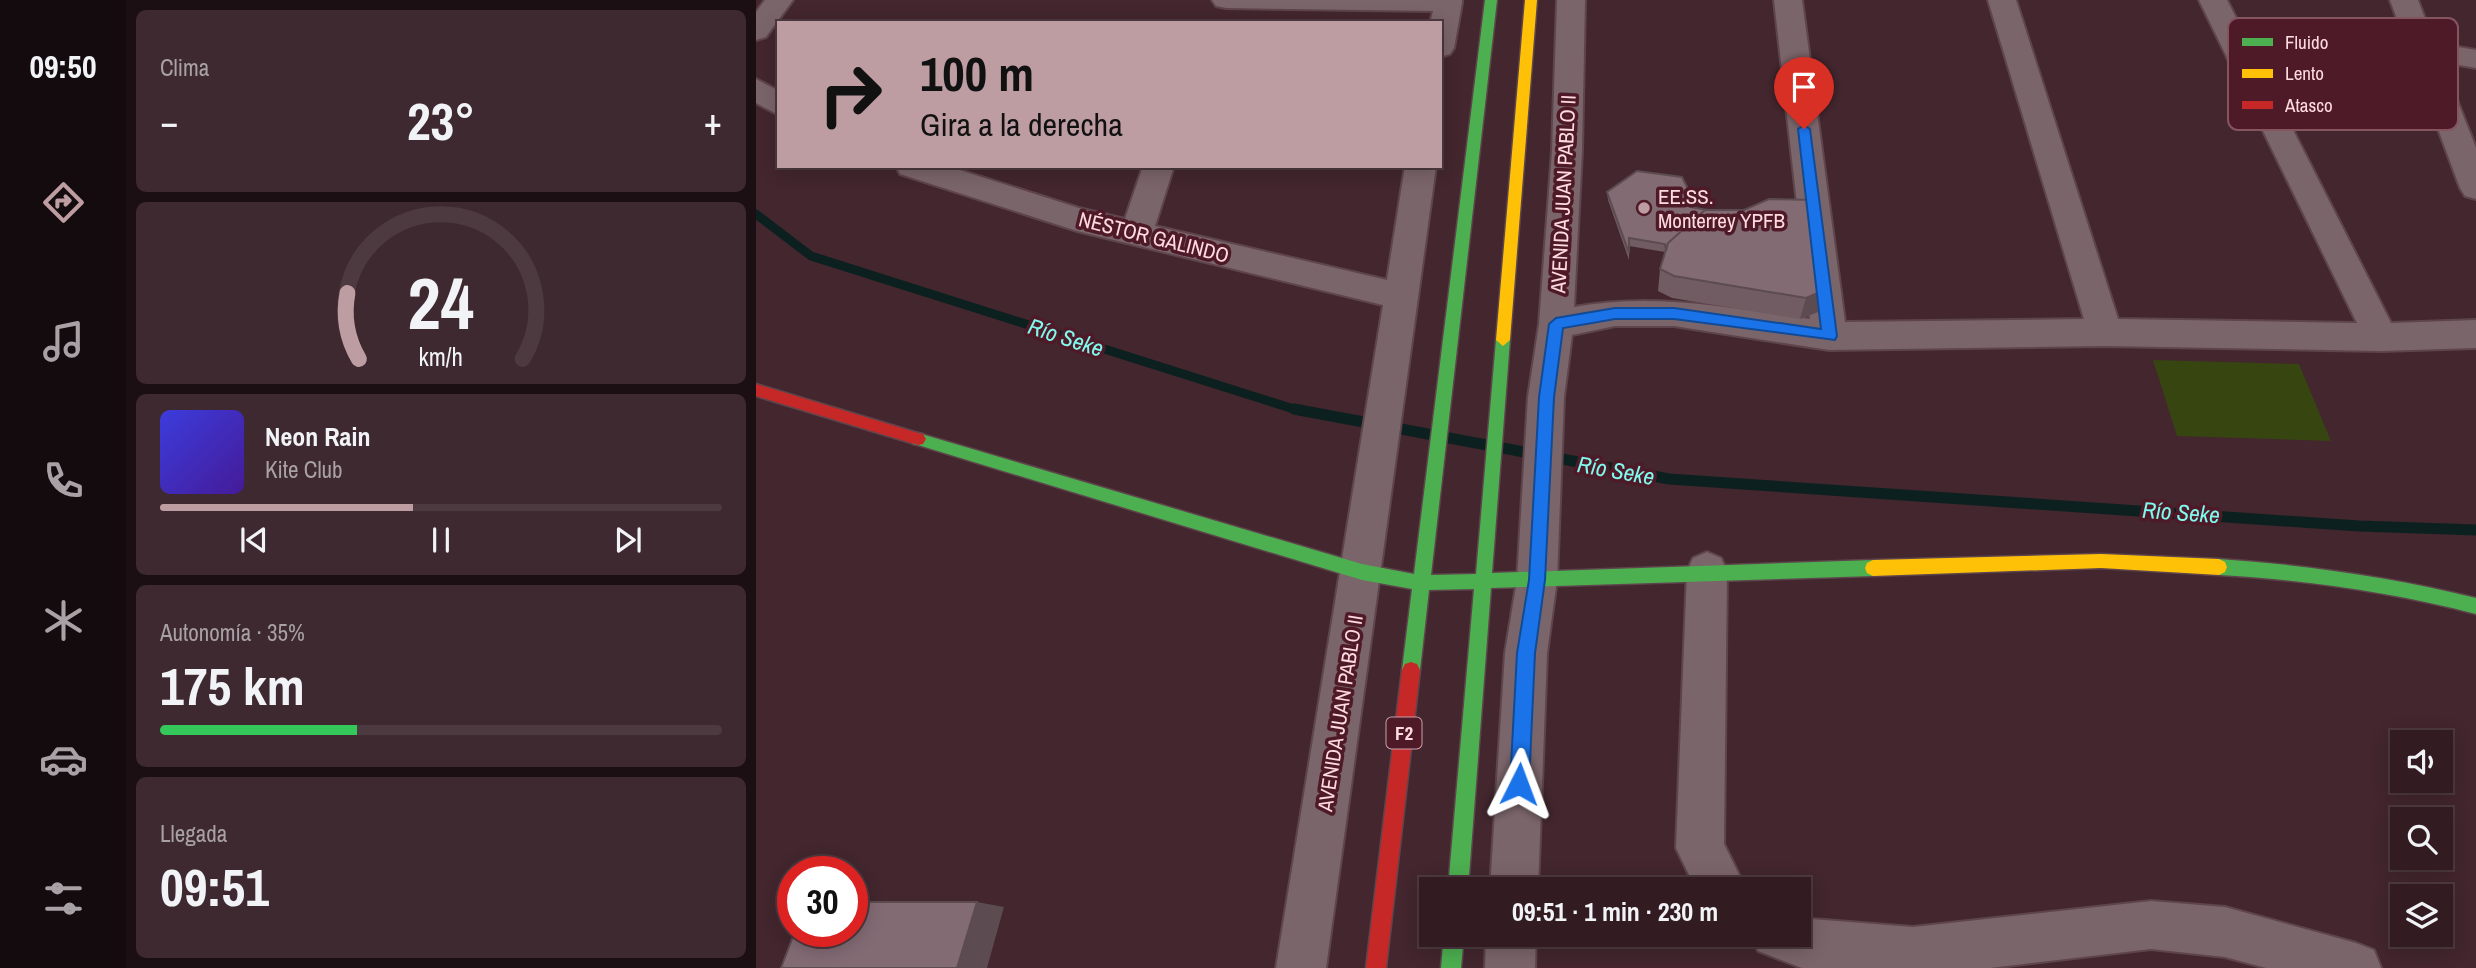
<!DOCTYPE html>
<html lang="es">
<head>
<meta charset="utf-8">
<style>
	:root { --surface:#321c22; --page:#3d292f; --text:#f1f3f6; --muted:#a8a1a5; --line:#4d3a40; --accent:#bd9ca2 }
	body { margin:0; font-family:"Archivo Narrow",sans-serif; background:var(--page); color:var(--text); height:100vh; display:flex; flex-direction:column; font-size:26px; white-space:nowrap }
	* { box-sizing:border-box; margin:0 }
	p { font-size:23px; color:var(--muted) }
	.icon { flex:none; width:38px; height:38px; fill:none; stroke:currentColor; stroke-width:2; stroke-linecap:round; stroke-linejoin:round }
	.map { position:relative; flex:1; overflow:hidden }
	.details { display:flex; flex-direction:column; gap:10px; padding:10px; background:#1c0f13; width:630px }
	.details>* { flex:none }
	.hud { position:absolute; left:21px; top:21px; width:665px; height:147px; border-radius:0px; box-shadow:0 4px 18px #0003,0 0 0 2px var(--line); background:#bd9ca2; color:#111; overflow:hidden }
	.fabs { position:absolute; left:1634px; top:730px; display:grid; gap:14px }
	.fabs a { display:grid; place-items:center; width:63px; height:63px; border-radius:0px; background:var(--surface); box-shadow:0 4px 18px #0003,0 0 0 2px var(--line); font-size:35px }
	.speed { position:absolute; left:21px; top:856px; display:flex; gap:14px; font-size:35px; font-weight:700; text-align:center }
	.speed>* { display:grid; place-content:center; width:91px; height:91px; border-radius:50%; background:var(--surface); box-shadow:0 4px 18px #0003,0 0 0 2px var(--line); line-height:1 }
	.speed .limit { border:10px solid #d22; background:#fff; color:#111 }
	.pin { position:absolute; display:grid; place-items:center; width:60px; height:60px; color:#fff; margin:-72px -30px; border-radius:50% 50% 50% 0; rotate:-45deg; box-shadow:0 0 7px #0007 }
	.pin .icon { rotate:45deg }
	.me { position:absolute; width:77px; margin:-38px; rotate:3deg; stroke-linejoin:round; filter:drop-shadow(0 0 5px #0008) }
	.turn { display:flex; align-items:center; gap:24px; height:147px; padding:0 28px; font-size:32px }
	.turn .icon { width:91px; height:91px; stroke-width:2.5 }
	.turn b { display:block; font-size:49px; line-height:60px }
	.big { font-size:52px; font-weight:800; line-height:1.1 }
	.details .tile { flex:1; display:flex; flex-direction:column; justify-content:center; gap:10px; min-width:0; padding:0 24px; border-radius:10px; background:var(--page) }
	.details .dial { align-items:center; gap:0 }
	.dial svg { height:182px; overflow:visible; fill:none; stroke:var(--line); stroke-width:7; stroke-linecap:round; text-anchor:middle }
	.dial text { fill:var(--text); stroke:none }
	.song { display:flex; align-items:center; gap:21px }
	.cover { width:84px; height:84px; border-radius:10px; background:linear-gradient(135deg,hsl(240 70% 55%),hsl(260 70% 35%)) }
	.played { height:7px; border-radius:4px; background:linear-gradient(90deg,var(--accent) 45%,var(--line) 45%) }
	.keys { display:flex; justify-content:space-around; direction:ltr }
	.heat { display:flex; justify-content:space-between; align-items:center; font-size:38px; direction:ltr }
	.charge { height:10px; border-radius:5px; background:linear-gradient(90deg,#34c759 35%,var(--line) 0) }
	.trip { position:absolute; left:663px; top:877px; width:392px; height:70px; border-radius:0px; background:var(--surface); box-shadow:0 4px 18px #0003,0 0 0 2px var(--line); font-weight:800; line-height:70px; text-align:center }
	main { display:flex; flex:1; min-height:0 }
	.menu { display:flex; flex-direction:column; width:126px; justify-content:space-around; align-items:center; background:#140b0e; color:var(--muted) }
	.menu .icon { width:49px; height:49px }
	.menu .active { color:var(--accent) }
	.menu b { font-size:32px; color:var(--text) }
	.map>svg:first-child { display:block }
	.green { fill:#374511 }
	.lines { fill:none; stroke-linecap:round; stroke-linejoin:round }
	.stream-far1 { stroke:#0c211f; stroke-width:9 }
	.stream { stroke:#0c211f; stroke-width:11 }
	.street-casing { stroke:#5e444b; stroke-width:4 }
	.fast-casing { stroke:#5e444b; stroke-width:3 }
	.slow-casing { stroke:#5e444b; stroke-width:3 }
	.jam-casing { stroke:#5e444b; stroke-width:3 }
	.street { fill:#7a656a; fill-rule:evenodd }
	.fast { fill:#4caf50; fill-rule:evenodd }
	.slow { fill:#ffc107; fill-rule:evenodd }
	.jam { fill:#c62828; fill-rule:evenodd }
	.wall { fill:#715c64 }
	.shaded-wall { fill:#5c4b51 }
	.building { fill:#836b74; stroke:#5c4b51; stroke-width:2 }
	.route { fill:#1a73e8; stroke:#114b97; stroke-width:2 }
	.poi-dot { fill:#bd9ca2; stroke:#4f1a28; stroke-width:2.5 }
	.labels { text-anchor:middle; dominant-baseline:central; stroke-width:7; stroke-linejoin:round; paint-order:stroke }
	.shield { fill:#4f1a28; stroke:#caa1a9; stroke-width:2 }
	.shield-label { font-size:19px; font-weight:bold; fill:#ffdbe0 }
	.street-label { font-size:21px; fill:#ffdbe0; stroke:#4f1a28 }
	.poi-label { font-size:21px; fill:#ffdbe0; stroke:#4f1a28; text-anchor:start }
	.water-label { font-size:23px; font-style:italic; fill:#80faef; stroke:#4f1a28 }
	.key { fill:#4f1a28; stroke:#84545f; stroke-width:2 }
	.key-label { font-size:19px; fill:#ffdbe0 }
</style>
</head>
<body>
<main>
<nav class="menu">
<b>09:50</b>
<svg class="icon active" aria-label="directions" viewBox="0 0 24 24"><path d="M12 3l9 9-9 9-9-9zM9 14v-3h6M13 9l2 2-2 2"/></svg>
<svg class="icon" aria-label="music" viewBox="0 0 24 24"><path d="M9 18V5l10-2v13"/><circle cx="6" cy="18" r="3"/><circle cx="16" cy="16" r="3"/></svg>
<svg class="icon" aria-label="phone" viewBox="0 0 24 24"><path d="M5 4h4l2 5-3 2q2 4 5 5l2-3 5 2v4C11 20 4 13 5 4z"/></svg>
<svg class="icon" aria-label="climate" viewBox="0 0 24 24"><path d="M12 3v18M4 7l16 10M4 17L20 7"/></svg>
<svg class="icon" aria-label="car" viewBox="0 0 24 24"><path d="M5 17H2v-5l4-1 3-4h7l3 4 3 1v5h-3M9 17h6M6 11h13"/><circle cx="7" cy="17" r="2"/><circle cx="17" cy="17" r="2"/></svg>
<svg class="icon" aria-label="filters" viewBox="0 0 24 24"><path d="M4 7h16M4 17h16"/><circle cx="9" cy="7" r="2"/><circle cx="15" cy="17" r="2"/></svg>
</nav>
<section class="details">
<div class="tile"><p>Clima</p>
<div class="heat"><a>−</a><b class="big">23°</b><a>+</a></div>
</div>
<div class="tile dial"><svg viewBox="0 0 100 80">
<path d="M14 69A42 42 0 1 1 86 69"/>
<path d="M14 69A42 42 0 0 1 9 40" stroke="#bd9ca2"/>
<text x="50" y="56" font-size="32" font-weight="700">24</text>
<text x="50" y="72" font-size="11">km/h</text>
</svg></div>
<div class="tile">
<div class="song"><i class="cover"></i><div><b>Neon Rain</b><p>Kite Club</p></div></div>
<div class="played"></div>
<div class="keys"><svg class="icon" aria-label="previous" viewBox="0 0 24 24"><path d="M18 5L8 12l10 7zM5 5v14"/></svg><svg class="icon" aria-label="pause" viewBox="0 0 24 24"><path d="M8 5v14M16 5v14"/></svg><svg class="icon" aria-label="next" viewBox="0 0 24 24"><path d="M6 5l10 7-10 7zM19 5v14"/></svg></div>
</div>
<div class="tile"><p>Autonomía · 35%</p><b class="big">175 km</b><div class="charge"></div></div>
<div class="tile"><p>Llegada</p><b class="big">09:51</b></div>
</section>
<div class="map">
<svg width="1720" height="968" viewBox="0 0 1720 968">
	<rect width="100%" height="100%" fill="#43262e"/>
	<path class="green" d="M1397 360 1543 364 1575 441 1421 436Z"/>
	<g class="lines">
		<path class="stream-far1" d="M0 214 55 256 544 411"/>
		<path class="stream" d="M538 409 913 479 1603 526 1720 530"/>
		<g class="street-casing">
			<path id="street" d="M9 0H37L10 37 0 40V12Z
				M456 0H706V3L698 48 694 54 684 57V23H674L677 11 470 8 460 6Z
				M801 0H829L826 151 818 307C898 292 974 308 1054 319L1018 0H1046L1089 322 1328 319 1232 0H1260L1362 319 1601 323 1443 0H1471L1635 323 1720 320V348L1625 351 1349 346 1073 350 918 326H859L816 335 808 397 801 580 791 653 782 889H734L749 653 761 580 772 397 783 324 796 151Z
				M1634 0H1662L1678 43 1720 50V68L1686 62 1720 148V199L1709 196 1704 188Z
				M0 79 23 91V115L0 103Z
				M140 166H191L323 208 369 219 387 166H418L399 226 631 280 649 166H680L570 968H520L627 305 321 231 144 174Z
				M951 552 965 558 971 571 968 844 990 889H940L920 848 931 571 937 558Z
				M1395 901 1469 907 1600 943 1618 950 1625 968H1510L1469 957 1395 949 1234 968H1046L1002 951 995 934H1043V918L1157 927Z
				M730 934H780L779 968H729Z"/>
		</g>
		<g class="fast-casing">
			<path id="fast" d="M729 0H741L675 575 720 574 740 340 747 334 754 340 736 573 1117 560 1123 563 1125 568 1123 573 1117 576 735 588 712 889H692L718 589 673 590 664 670 661 676 655 678 649 676 646 670 656 589 606 580 162 445 157 444 154 439 157 434 162 433 606 564 658 574Z
				M1463 559C1550 565 1635 577 1720 598V614C1635 592 1550 580 1463 575L1457 572 1455 567 1457 562Z
				M688 934H708L705 968H685Z"/>
		</g>
		<g class="slow-casing">
			<path id="slow" d="M769 0H781L754 340 747 346 740 340Z
				M1345 554 1463 559 1469 562 1471 567 1469 572 1463 575 1345 568 1117 576 1111 573 1109 568 1111 563 1117 560Z"/>
		</g>
		<g class="jam-casing">
			<path id="jam" d="M0 384 162 433 167 434 170 439 167 444 162 445 0 396Z
				M655 662 661 664 664 670 630 968H610L646 670 649 664Z"/>
		</g>
		<use href="#street" class="street"/>
		<use href="#fast" class="fast"/>
		<use href="#slow" class="slow"/>
		<use href="#jam" class="jam"/>
	</g>
	<path class="wall" d="M851 192 931 198 935 207 1074 288 1067 310 1044 319 916 298 902 291 904 269 909 252 873 246V260L852 200Z"/>
	<path class="shaded-wall" d="M1074 288 1067 310 1044 319 1050 298Z
		M221 902 248 907 231 968H201Z"/>
	<path class="building" d="M881 171 926 177 932 189 927 191 935 207 951 210H949L912 243 910 251 909 244 873 238V253L851 192Z
		M1013 199 1059 200 1074 288 1050 298 918 276 904 269 912 243 949 210H988Z
		M96 902H221L201 968H25L39 931H96Z"/>
	<path class="route" d="M1048 125 1054 129 1081 336 1079 340 918 319H859L807 328 798 397 789 580 779 653 773 784 770 791 763 794 757 791 754 784 761 653 773 580 783 397 793 324 800 318 859 308H918L1065 329 1042 129Z"/>
	<circle class="poi-dot" cx="888" cy="208" r="7"/>
	<g class="labels">
		<rect class="shield" x="630.5" y="717.5" width="35" height="31" rx="5"/>
		<g class="shield-label">
			<text x="648" y="733">F2</text>
		</g>
		<g class="street-label">
			<text transform="translate(807 194) rotate(-87)">AVENIDA JUAN PABLO II</text>
			<text transform="translate(398 237) rotate(14)">NÉSTOR GALINDO</text>
			<text transform="translate(584 713) rotate(-81)">AVENIDA JUAN PABLO II</text>
		</g>
		<g class="poi-label">
			<text x="902" y="196">EE.SS.<tspan x="902" dy="24">Monterrey YPFB</tspan></text>
		</g>
		<g class="water-label">
			<text transform="translate(310 337) rotate(18)">Río Seke</text>
			<text transform="translate(860 470) rotate(10)">Río Seke</text>
			<text transform="translate(1425 512) rotate(4)">Río Seke</text>
		</g>
	</g>
	<rect x="1472" y="18" width="230" height="112" rx="10" class="key"/>
	<rect x="1486" y="38" width="31" height="8" fill="#4caf50"/>
	<rect x="1486" y="69" width="31" height="9" fill="#ffc107"/>
	<rect x="1486" y="101" width="31" height="8" fill="#c62828"/>
	<g class="key-label">
		<text x="1529" y="49">Fluido</text>
		<text x="1529" y="80">Lento</text>
		<text x="1529" y="112">Atasco</text>
	</g>
</svg>
<div class="fabs">
<a><svg class="icon" aria-label="sound" viewBox="0 0 24 24"><path d="M4 9h4l5-4v14l-5-4H4zM17 9q2 3 0 6"/></svg></a>
<a><svg class="icon" aria-label="search" viewBox="0 0 24 24"><circle cx="10" cy="10" r="6"/><path d="M15 15l6 6"/></svg></a>
<a><svg class="icon" aria-label="layers" viewBox="0 0 24 24"><path d="M12 4l9 5-9 5-9-5zM3 14l9 5 9-5"/></svg></a>
</div>
<div class="speed"><div class="limit">30</div></div>
<div class="pin" style="left:1048px;top:129px;background:#d93025"><svg class="icon" aria-label="arrive" viewBox="0 0 24 24"><path d="M6 21V4h12l-3 4 3 4H6"/></svg></div>
<svg class="me" style="left:763px;top:784px" viewBox="-20 -20 40 40"><path d="M0-17L14 15 0 8-14 15z" fill="#1a73e8" stroke="#fff" stroke-width="4"/></svg>
<div class="trip">09:51 · 1 min · 230 m</div>
<div class="hud">
<div class="turn"><svg class="icon" aria-label="right" viewBox="0 0 24 24"><path d="M7 20v-9h11M14 6l5 5-5 5"/></svg><div><b>100 m</b>Gira a la derecha</div></div>
</div>
</div>
</main>
</body>
</html>
